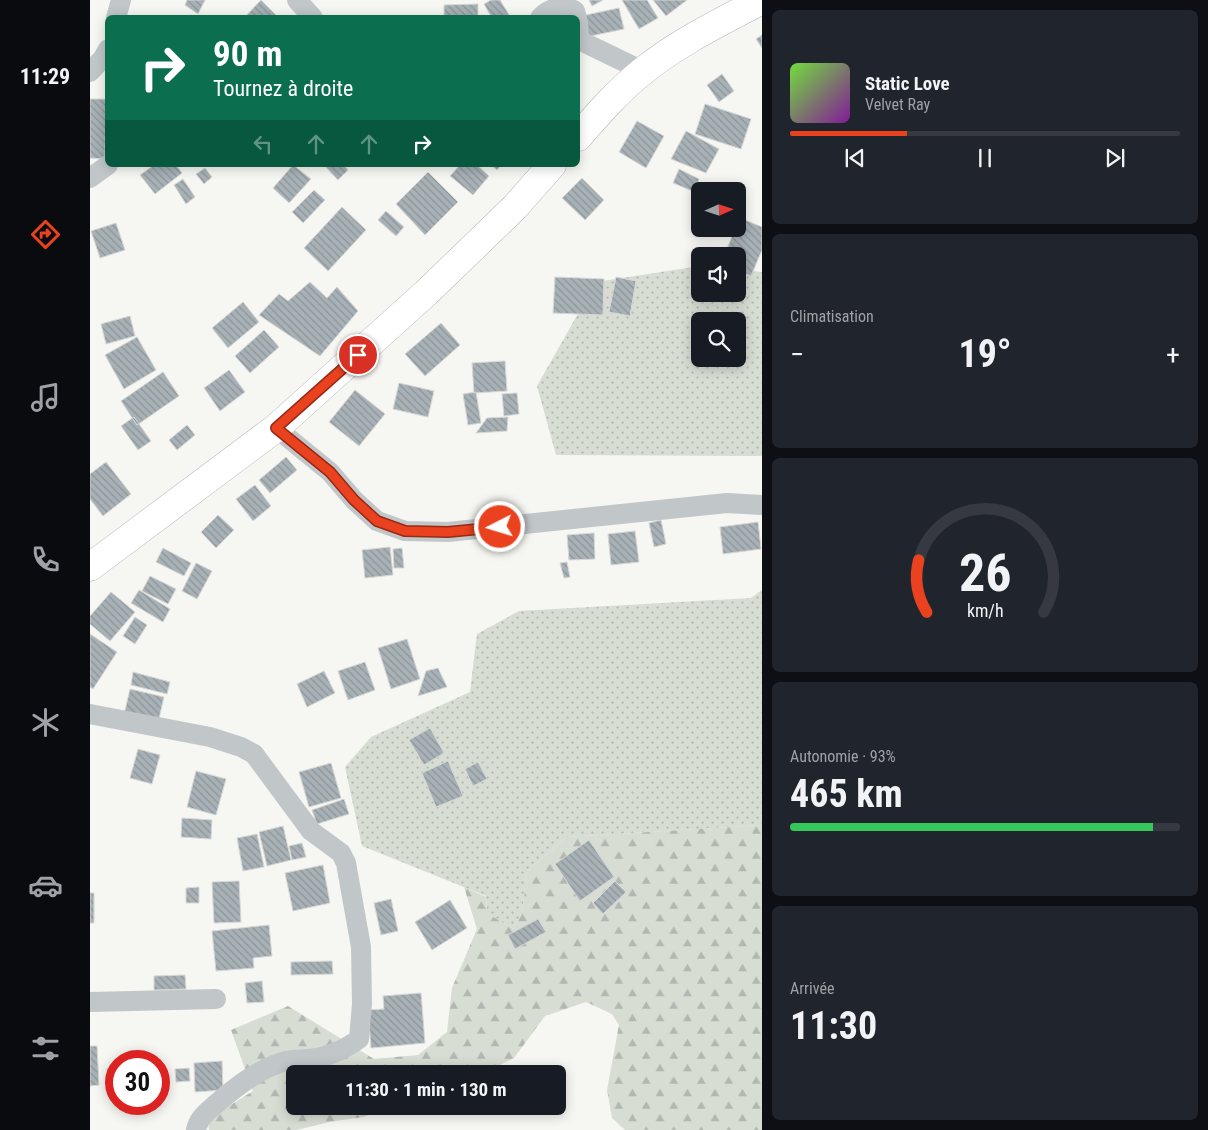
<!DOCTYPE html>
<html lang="fr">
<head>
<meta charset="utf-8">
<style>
	:root { --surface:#171b24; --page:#20242c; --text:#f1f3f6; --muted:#9ea1a6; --line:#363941; --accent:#ea411e }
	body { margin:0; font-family:"Roboto Condensed",sans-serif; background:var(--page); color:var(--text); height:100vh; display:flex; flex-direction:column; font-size:19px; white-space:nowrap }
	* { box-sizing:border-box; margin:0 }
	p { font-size:16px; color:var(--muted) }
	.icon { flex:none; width:28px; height:28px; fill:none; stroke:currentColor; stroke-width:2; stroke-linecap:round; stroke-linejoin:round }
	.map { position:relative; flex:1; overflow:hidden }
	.sheet { display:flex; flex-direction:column; gap:10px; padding:10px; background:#0d0f14; width:446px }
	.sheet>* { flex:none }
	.hud { position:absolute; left:15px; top:15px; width:475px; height:152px; border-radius:8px; box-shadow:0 2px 12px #0003; background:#0b6e4f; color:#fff; overflow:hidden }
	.needle { width:32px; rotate:87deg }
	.fabs { position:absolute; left:601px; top:182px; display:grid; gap:10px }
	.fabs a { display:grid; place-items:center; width:55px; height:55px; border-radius:8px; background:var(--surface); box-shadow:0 2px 12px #0003; font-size:25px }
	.speed { position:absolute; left:15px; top:1050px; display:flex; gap:10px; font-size:25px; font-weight:700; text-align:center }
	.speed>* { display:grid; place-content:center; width:65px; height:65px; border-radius:50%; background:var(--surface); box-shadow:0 2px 12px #0003; line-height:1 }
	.speed .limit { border:8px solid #d22; background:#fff; color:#111 }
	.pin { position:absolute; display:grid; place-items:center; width:42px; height:42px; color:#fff; margin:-21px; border:2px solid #fff; border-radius:50%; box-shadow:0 1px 5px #0007 }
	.me { position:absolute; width:55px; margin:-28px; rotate:265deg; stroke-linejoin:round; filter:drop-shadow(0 0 4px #0008) }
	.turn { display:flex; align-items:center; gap:18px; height:105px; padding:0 25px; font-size:22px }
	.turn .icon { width:65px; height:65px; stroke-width:2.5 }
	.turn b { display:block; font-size:35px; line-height:42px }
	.lanes { display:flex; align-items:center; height:48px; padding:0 25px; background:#0003; justify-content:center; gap:25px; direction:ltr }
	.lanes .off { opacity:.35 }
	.big { font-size:38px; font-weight:700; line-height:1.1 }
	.sheet .card { flex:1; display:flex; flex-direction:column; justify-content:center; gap:8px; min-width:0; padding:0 18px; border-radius:8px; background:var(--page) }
	.sheet .dial { align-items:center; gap:0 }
	.dial svg { height:130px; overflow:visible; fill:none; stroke:var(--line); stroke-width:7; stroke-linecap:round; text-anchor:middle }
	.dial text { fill:var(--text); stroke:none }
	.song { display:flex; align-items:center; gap:15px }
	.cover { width:60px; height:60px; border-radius:8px; background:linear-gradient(135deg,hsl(100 70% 55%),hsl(290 70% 35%)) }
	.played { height:5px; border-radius:2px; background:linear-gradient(90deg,var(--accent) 30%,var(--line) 30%) }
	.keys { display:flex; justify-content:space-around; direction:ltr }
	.heat { display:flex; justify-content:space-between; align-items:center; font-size:28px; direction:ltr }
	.charge { height:8px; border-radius:4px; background:linear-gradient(90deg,#34c759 93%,var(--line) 0) }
	.trip { position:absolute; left:196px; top:1065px; width:280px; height:50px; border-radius:8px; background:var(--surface); box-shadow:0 2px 12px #0003; font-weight:700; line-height:50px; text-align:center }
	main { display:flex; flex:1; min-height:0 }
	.menu { display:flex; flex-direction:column; width:90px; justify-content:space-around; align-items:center; background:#090b0e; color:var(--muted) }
	.menu .icon { width:35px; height:35px }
	.menu .on { color:var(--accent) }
	.menu b { font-size:22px; color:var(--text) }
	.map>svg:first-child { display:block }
	.grass { fill:url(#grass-dots); fill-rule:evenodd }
	.forest { fill:url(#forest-firs) }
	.building { fill:url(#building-back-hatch); stroke:#d7d7d5 }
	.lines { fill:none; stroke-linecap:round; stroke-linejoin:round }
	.secondary-casing { stroke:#b3b9bd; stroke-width:29 }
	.minor { stroke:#c1c6c9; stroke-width:20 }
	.secondary { stroke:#fff; stroke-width:28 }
	.route-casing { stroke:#982a14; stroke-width:12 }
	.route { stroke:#ea411e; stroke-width:9 }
</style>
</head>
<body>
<main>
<nav class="menu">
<b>11:29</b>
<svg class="icon on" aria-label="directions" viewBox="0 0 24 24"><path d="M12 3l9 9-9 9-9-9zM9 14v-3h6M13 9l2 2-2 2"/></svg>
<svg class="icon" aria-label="music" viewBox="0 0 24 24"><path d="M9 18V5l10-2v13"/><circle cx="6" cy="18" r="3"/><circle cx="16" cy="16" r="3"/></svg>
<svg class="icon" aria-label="phone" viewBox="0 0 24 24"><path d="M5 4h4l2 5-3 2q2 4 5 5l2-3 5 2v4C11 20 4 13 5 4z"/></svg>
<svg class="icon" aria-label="climate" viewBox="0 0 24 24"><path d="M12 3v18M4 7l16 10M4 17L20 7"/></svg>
<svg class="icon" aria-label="car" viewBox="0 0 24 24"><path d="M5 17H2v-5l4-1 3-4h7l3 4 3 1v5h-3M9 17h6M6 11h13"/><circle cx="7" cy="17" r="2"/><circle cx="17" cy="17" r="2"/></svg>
<svg class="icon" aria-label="filters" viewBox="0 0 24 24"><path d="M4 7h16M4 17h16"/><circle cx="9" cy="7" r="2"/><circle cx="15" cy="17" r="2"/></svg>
</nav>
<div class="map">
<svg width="672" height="1130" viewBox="0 0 672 1130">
	<defs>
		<pattern id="grass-dots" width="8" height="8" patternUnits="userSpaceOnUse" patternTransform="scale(1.25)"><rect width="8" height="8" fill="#d7ddd3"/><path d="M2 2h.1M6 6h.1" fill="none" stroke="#b2b8b1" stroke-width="1.8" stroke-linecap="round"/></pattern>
		<pattern id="forest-firs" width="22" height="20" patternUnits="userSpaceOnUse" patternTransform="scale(1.25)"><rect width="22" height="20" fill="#d7ddd3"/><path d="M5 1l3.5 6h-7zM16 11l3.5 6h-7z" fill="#b2b8b1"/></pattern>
		<pattern id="building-back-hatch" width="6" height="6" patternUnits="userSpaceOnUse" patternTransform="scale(1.25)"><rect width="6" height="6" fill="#a7b1b6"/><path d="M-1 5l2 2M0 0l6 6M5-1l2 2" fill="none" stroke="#8c959a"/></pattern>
	</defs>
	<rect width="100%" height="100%" fill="#f6f6f2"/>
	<path class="grass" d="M610 266V294H648V269L672 272V456L466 455 447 386 506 282ZM610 321H648V359H610Z
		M672 590V825L477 837 436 872C434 893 436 912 423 929L397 913 396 896 272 846 255 767 281 737 380 692 387 634 429 611 661 598Z"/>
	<path class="forest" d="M672 825V1130H535L522 1118 517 1090 529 1025 522 1014 496 1002 455 1016 424 1058 392 1074H205V1106H306L273 1117 239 1122 207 1130H119L118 1119 163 1091 141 1030 198 1006 284 1059 328 1055 357 1032 362 988 387 929 374 887 396 897 397 913 423 929C436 912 434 892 436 872L477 837Z"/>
	<path class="building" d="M97 0H115L108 14 95 5Z
		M171 0 189 18H154Z
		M401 0H410L421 18H402L394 4Z
		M499 0H513L502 6Z
		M532 0H557L568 18 549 29Z
		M563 0H597L576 16Z
		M388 4V18H354V5Z
		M529 8 534 29 496 37 491 16Z
		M672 35V48L666 39Z
		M632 74 644 91 629 102 617 85Z
		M0 99H16L15 159 0 158Z
		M615 104 661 119 651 149 605 134Z
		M547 121 574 136 556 168 529 152Z
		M596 131 629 149 616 173 581 159Z
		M64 165H86L92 173 65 194 50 175Z
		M203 165 221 179 199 203 183 188Z
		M234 165H254L258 170 248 180Z
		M370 165H387L399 176 383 195 360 176Z
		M401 165H411L407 170Z
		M115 168 122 177 114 184 106 174Z
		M589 169 609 179 605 192 583 183Z
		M338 172 368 202 335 235 306 204Z
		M492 178 514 200 495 220 472 198Z
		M93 179 105 197 96 204 84 185Z
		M224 190 235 200 213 223 202 212Z
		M252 207 276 230 238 271 214 248Z
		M296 211 314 227 306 236 288 220Z
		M650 218 672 227V250L661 276 648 271V256H634L645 229H648Z
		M26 223 35 250 10 258 1 231Z
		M465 277 514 279 513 315 463 313Z
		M526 277 546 281 540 316 519 312Z
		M220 282 237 298 247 287 268 311 230 356 169 315 189 294 198 301Z
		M153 302 169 322 138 348 122 328Z
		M40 316 45 336 16 344 11 324Z
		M351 323 370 345 335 376 315 354Z
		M174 330 189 347 160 373 145 356Z
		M47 337 66 370 34 389 15 355Z
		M415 361 417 391 384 393 382 363Z
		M139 370 155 392 130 411 114 388Z
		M73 372 89 396 47 425 31 401Z
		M309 383 344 391 338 417 303 409Z
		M265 390 295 414 269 446 239 422Z
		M386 392 391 423 378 425 373 394Z
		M427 393 429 414 414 416 412 394Z
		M44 417 61 441 48 450 31 426Z
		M418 417 417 431 386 433 397 418Z
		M97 425 105 435 87 450 79 440Z
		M196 457 207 470 180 493 169 480Z
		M16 462 41 494 13 516 0 499V474Z
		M165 485 181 506 163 521 146 499Z
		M128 515 144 530 126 548 111 532Z
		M571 520 576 544 564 547 559 523Z
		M668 522 671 549 633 554 630 527Z
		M545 531 549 562 521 565 518 534Z
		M504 533 505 559 479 560 477 535Z
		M300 547 303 575 275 578 272 550Z
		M73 548 101 563 94 576 66 562Z
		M312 548 314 568H304L303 549Z
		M477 562 480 577 474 578 470 563Z
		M106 563 122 571 107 599 92 591Z
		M60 576 86 589 78 604 52 591Z
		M49 590 80 609 73 622 41 603Z
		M21 592 45 612 20 641 0 624V616Z
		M45 617 57 625 45 644 33 636Z
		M0 634 27 652 3 689 0 687Z
		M317 639 330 679 301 689 288 648Z
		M275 662 285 690 258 700 248 671Z
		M348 668 357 687 328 696 336 671Z
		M234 671 245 693 217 707 207 684Z
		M43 672 80 682 77 694 41 685Z
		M40 689 74 697 67 727 33 719Z
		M340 728 354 753 334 765 319 740Z
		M48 749 70 755 62 784 40 778Z
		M358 761 373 796 346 807 332 773Z
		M388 762 397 779 383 786 375 769Z
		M241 763 251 798 219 807 209 772Z
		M106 771 136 779 126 815 97 807Z
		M254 799 259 814 227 824 222 810Z
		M92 818 122 820 121 839 91 837Z
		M193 826 201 860 177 866 169 832Z
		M167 834 174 867 153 871 147 838Z
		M499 840 524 877 490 901 465 864Z
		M212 843 216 857 202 860 199 846Z
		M233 865 240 903 203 911 195 873Z
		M149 881 151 922 124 923 122 882Z
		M525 881 536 892 513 914 503 903Z
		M109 887V903H96V888Z
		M0 893H4V923H0Z
		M301 899 308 931 291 935 284 903Z
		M360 900 377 928 342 950 325 922Z
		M448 919 456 932 425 949 418 935Z
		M179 925 182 956 163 958 164 968 126 971 122 931Z
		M242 961 243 974 201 975V962Z
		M95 975 96 989 64 990V976Z
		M172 981 174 1002 157 1003 155 983Z
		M331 993 335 1043 281 1048 278 1010 294 1009 293 996Z
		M0 1046H7L9 1085 0 1086Z
		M67 1056 69 1061H54V1060Z
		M132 1061 133 1090 105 1092 104 1063Z
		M69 1062 73 1075 69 1076Z
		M26 1068V1090L21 1091 17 1069Z
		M99 1068 100 1081 86 1082 85 1069Z"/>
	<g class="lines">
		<g class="secondary-casing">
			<path id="secondary" d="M488 137C508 114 528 91 553 71 589 42 631 22 672 0
				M0 567 186 428 336 293 425 207 462 165"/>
		</g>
		<path class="minor" d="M207 0 223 18
			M26 18 31 0
			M450 18C458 8 475 4 485 11L487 18
			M488 22 489 36 493 42 553 71
			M0 72 13 58 18 49
			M0 178 18 165
			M186 428 240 472 264 500 287 521 315 531 358 532 637 503 672 505
			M0 714 120 737 151 747 164 754 221 831 251 853 256 863 271 947 272 1004 269 1039C258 1047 245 1054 231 1057 220 1060 207 1059 196 1061 170 1068 147 1086 127 1103 118 1111 108 1118 106 1130
			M0 1002 126 999"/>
		<use href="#secondary" class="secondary"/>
	</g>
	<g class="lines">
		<g class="route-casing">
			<path id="route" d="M268 355 186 428 240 472 264 500 287 521 315 531 358 532 410 527"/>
		</g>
		<use href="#route" class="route"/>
	</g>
</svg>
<div class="fabs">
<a><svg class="needle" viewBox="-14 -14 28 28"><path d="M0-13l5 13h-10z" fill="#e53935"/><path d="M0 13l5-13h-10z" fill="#9ea1a6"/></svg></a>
<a><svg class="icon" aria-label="sound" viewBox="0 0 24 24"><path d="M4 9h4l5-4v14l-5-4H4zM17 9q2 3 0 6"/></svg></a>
<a><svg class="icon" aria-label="search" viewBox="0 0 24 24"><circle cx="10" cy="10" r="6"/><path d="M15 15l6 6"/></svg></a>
</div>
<div class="speed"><div class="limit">30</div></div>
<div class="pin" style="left:268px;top:355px;background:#d93025"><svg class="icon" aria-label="arrive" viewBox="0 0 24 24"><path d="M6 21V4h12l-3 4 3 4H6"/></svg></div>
<svg class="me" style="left:410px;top:527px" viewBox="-20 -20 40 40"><circle r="17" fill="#ea411e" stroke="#fff" stroke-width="3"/><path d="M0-11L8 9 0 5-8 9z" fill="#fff"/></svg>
<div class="trip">11:30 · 1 min · 130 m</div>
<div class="hud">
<div class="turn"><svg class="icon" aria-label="right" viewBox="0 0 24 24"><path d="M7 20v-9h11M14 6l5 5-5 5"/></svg><div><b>90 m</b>Tournez à droite</div></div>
<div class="lanes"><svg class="icon off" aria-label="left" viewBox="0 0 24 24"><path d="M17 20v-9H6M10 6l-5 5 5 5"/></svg><svg class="icon off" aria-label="ahead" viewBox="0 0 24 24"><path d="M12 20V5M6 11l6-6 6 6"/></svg><svg class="icon off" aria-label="ahead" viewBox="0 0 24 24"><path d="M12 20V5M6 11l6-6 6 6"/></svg><svg class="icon" aria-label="right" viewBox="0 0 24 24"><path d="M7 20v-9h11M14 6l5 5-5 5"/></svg></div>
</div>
</div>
<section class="sheet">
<div class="card">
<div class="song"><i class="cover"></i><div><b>Static Love</b><p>Velvet Ray</p></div></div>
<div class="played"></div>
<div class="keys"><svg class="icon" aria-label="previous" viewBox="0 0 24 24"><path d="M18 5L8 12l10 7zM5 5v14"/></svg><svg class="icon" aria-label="pause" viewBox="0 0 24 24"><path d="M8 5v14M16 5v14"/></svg><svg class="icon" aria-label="next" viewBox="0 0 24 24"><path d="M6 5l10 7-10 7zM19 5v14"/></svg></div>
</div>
<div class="card"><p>Climatisation</p>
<div class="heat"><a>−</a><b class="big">19°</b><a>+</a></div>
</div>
<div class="card dial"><svg viewBox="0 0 100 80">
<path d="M14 69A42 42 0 1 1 86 69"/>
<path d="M14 69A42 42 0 0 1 9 37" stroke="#ea411e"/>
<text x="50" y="56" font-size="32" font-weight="700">26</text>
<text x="50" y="72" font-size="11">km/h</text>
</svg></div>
<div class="card"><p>Autonomie · 93%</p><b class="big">465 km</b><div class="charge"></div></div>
<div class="card"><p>Arrivée</p><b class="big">11:30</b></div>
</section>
</main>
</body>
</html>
